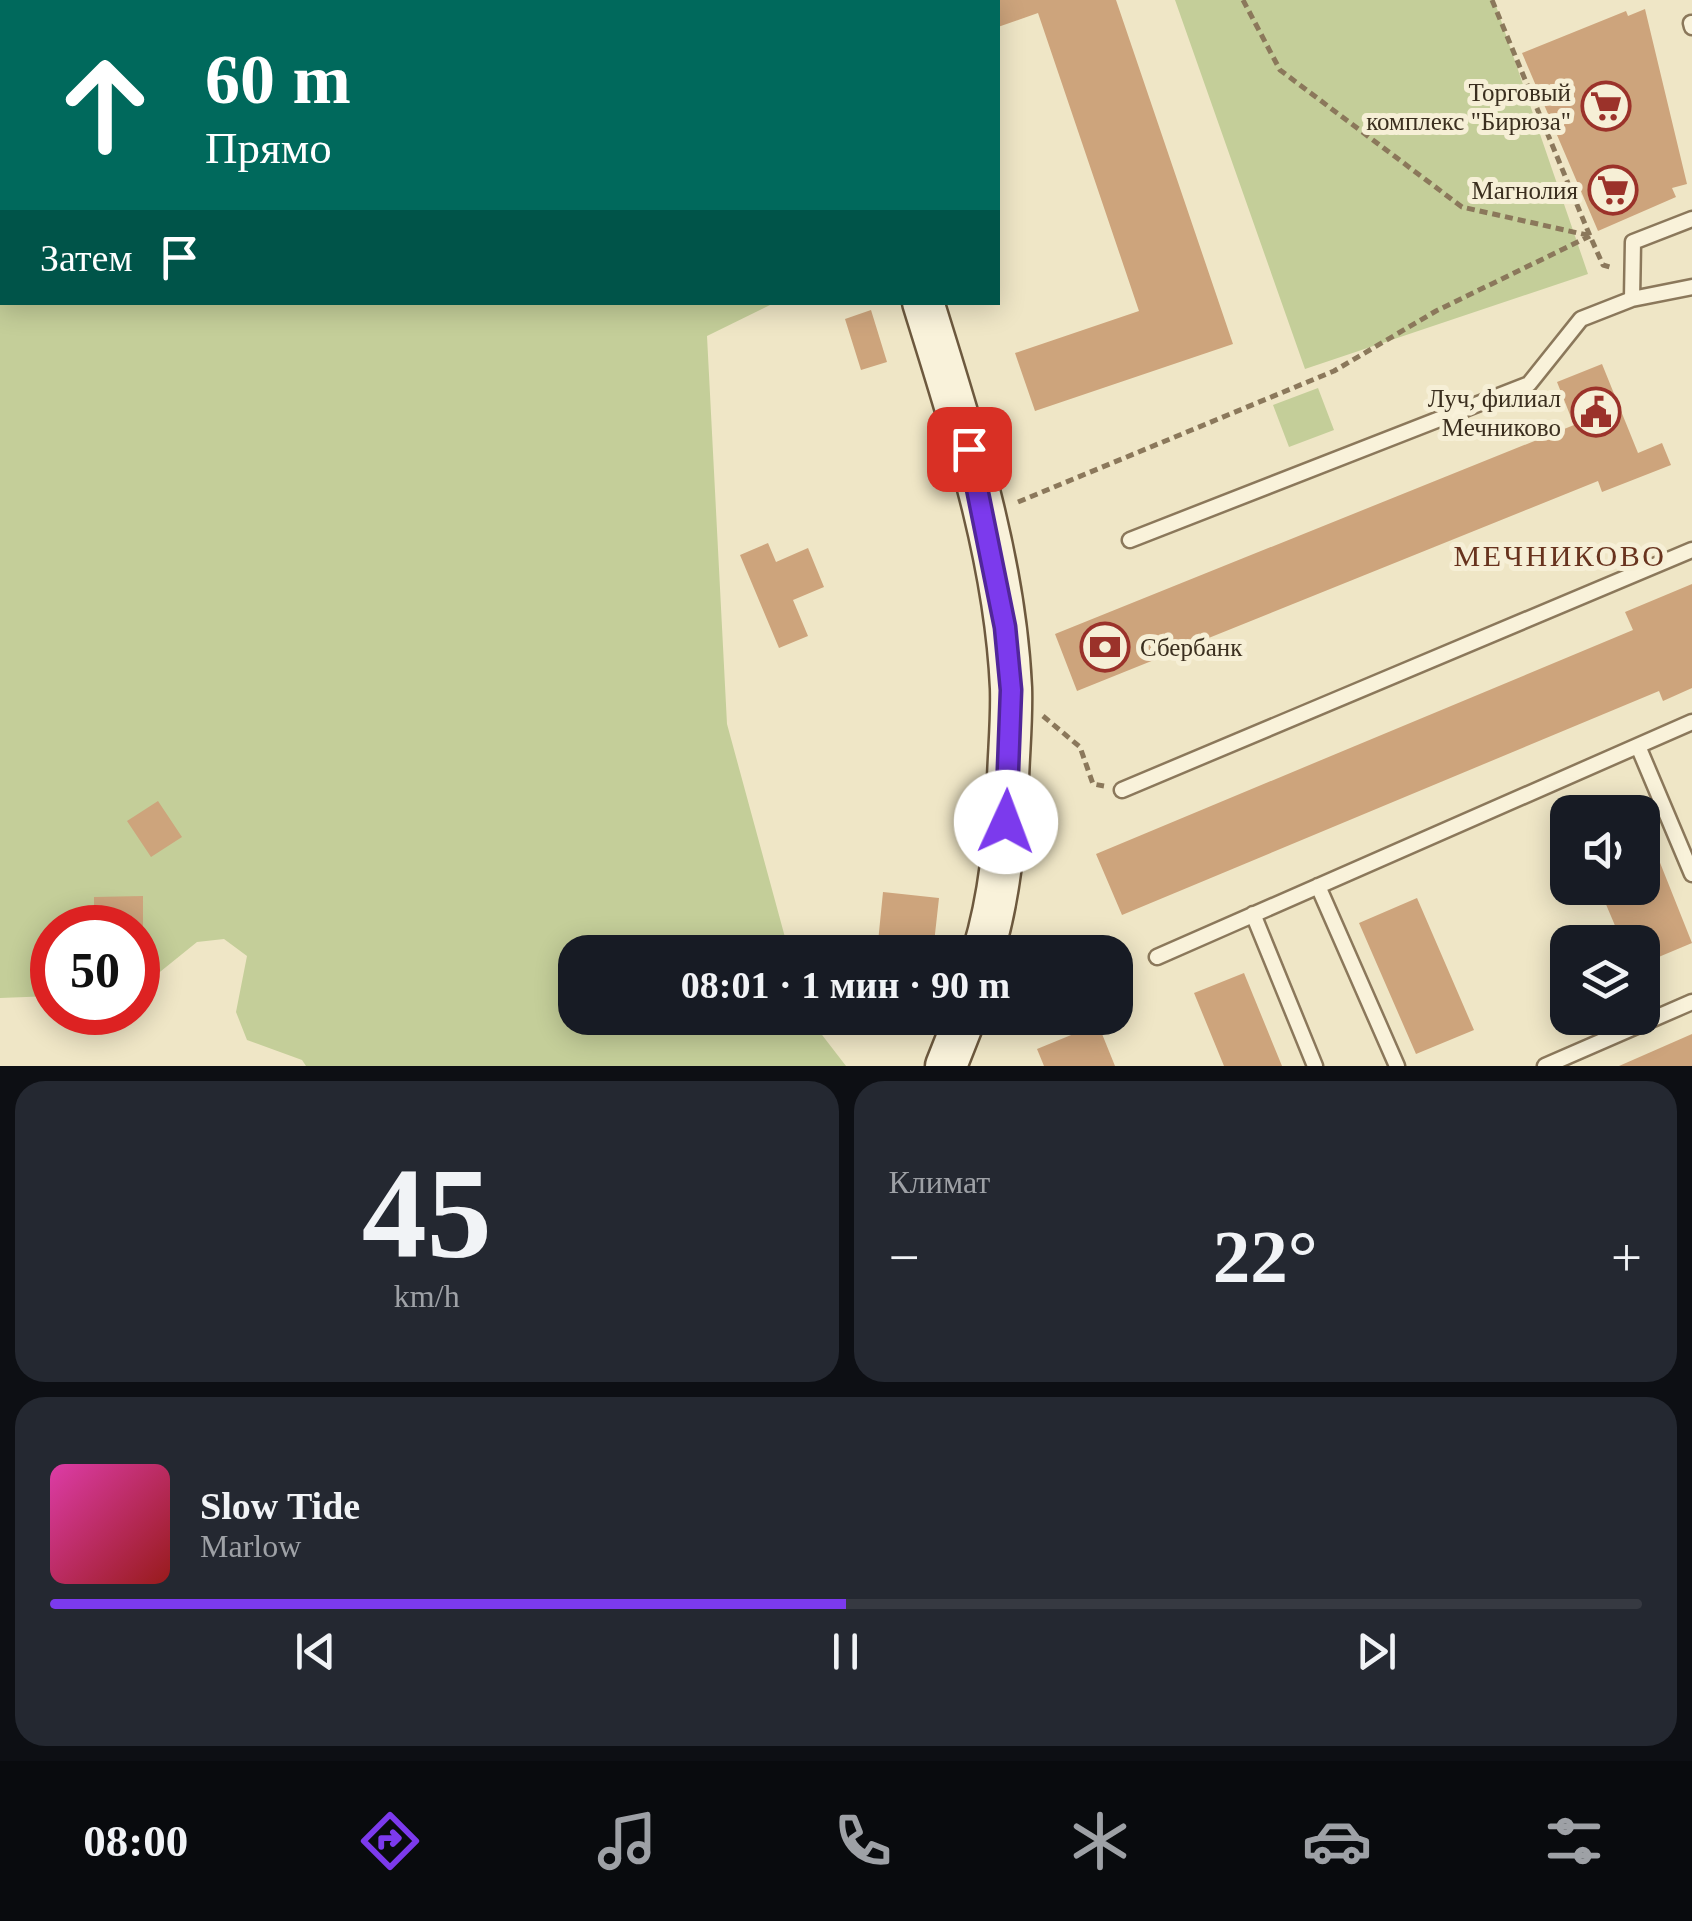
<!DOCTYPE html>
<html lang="ru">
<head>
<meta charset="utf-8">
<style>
	:root { --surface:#171b24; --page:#242831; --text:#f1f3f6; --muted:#9ea1a6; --line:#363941; --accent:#7c3aed }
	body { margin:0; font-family:"Times New Roman",serif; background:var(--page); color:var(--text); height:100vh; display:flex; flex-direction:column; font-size:38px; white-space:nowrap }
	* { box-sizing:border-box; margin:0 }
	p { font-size:32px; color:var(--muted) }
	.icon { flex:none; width:55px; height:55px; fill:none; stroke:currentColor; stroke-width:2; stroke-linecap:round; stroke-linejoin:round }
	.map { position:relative; height:1066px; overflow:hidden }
	.panel { display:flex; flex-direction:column; gap:15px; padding:15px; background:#0d0f14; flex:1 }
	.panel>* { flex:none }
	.hud { position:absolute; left:0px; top:0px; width:1000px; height:305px; box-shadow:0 5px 25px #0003; background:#00695c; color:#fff; overflow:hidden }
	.controls { position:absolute; left:1550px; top:795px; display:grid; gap:20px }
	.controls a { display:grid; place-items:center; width:110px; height:110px; border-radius:20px; background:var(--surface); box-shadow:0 5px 25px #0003; font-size:50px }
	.speed { position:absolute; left:30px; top:905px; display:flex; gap:20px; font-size:50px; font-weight:700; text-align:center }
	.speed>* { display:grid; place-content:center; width:130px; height:130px; border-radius:50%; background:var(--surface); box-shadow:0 5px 25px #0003; line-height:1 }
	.speed .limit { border:15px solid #d22; background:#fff; color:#111 }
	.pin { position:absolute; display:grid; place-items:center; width:85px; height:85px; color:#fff; margin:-42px; border-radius:20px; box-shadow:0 5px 15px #0006 }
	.me { position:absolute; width:110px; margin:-55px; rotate:2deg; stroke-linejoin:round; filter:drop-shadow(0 0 8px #0008) }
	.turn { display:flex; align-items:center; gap:35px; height:210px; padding:0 40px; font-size:45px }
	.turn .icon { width:130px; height:130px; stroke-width:2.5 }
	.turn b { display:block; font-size:70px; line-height:85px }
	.then { display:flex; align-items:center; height:95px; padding:0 40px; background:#0003; gap:20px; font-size:38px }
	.big { font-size:75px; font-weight:600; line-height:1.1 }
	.panel .tile { flex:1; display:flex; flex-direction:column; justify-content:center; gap:15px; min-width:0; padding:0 35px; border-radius:30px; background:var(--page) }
	.panel .dial { align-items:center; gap:0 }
	.dial b { font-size:130px; line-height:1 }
	.song { display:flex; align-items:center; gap:30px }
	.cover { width:120px; height:120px; border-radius:15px; background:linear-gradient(135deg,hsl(320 70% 55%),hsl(0 70% 35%)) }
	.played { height:10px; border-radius:5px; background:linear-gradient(90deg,var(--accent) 50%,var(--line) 50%) }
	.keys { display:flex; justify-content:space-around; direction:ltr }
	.heat { display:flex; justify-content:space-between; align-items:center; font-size:55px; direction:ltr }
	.panel .tiles { flex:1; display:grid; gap:15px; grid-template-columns:1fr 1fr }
	.tile:last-child { grid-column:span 2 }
	.trip { position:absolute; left:558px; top:935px; width:575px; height:100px; border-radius:30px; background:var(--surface); box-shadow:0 5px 25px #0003; font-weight:600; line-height:100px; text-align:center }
	.dock { display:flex; height:160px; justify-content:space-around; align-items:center; background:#090b0e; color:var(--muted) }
	.dock .icon { width:70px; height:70px }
	.dock .selected { color:var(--accent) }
	.dock b { font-size:45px; color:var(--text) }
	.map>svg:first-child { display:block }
	.green { fill:#c4ce99 }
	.building { fill:#cda47c }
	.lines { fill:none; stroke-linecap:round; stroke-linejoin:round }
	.lane-casing { stroke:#8b785b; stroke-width:19 }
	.secondary-casing { stroke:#6d593e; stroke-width:45 }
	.path { stroke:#8b785b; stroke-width:5; stroke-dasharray:8 5; stroke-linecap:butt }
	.lane { stroke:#f9f2da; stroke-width:14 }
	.secondary { stroke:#f9f2da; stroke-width:40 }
	.route-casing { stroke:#51269a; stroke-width:25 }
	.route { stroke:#7c3aed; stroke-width:18 }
	.labels { text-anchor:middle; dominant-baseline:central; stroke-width:10; stroke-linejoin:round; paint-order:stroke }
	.poi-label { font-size:25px; fill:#3b2f1f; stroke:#f6efd6; text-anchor:end }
	.quarter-label { font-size:30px; letter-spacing:2.5px; fill:#68331e; stroke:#f6efd6 }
</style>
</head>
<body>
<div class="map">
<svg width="1692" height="1066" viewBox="0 0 1692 1066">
	<rect width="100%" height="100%" fill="#efe6c6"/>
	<path class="green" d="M0 0H762L2 2V302L774 303 707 336 727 724 789 952H575V1018H809L846 1066H306L302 1060 247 1040 236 1012 247 956 224 939 197 942 145 984 138 985V928H52V996L0 998Z
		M1175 0H1494L1588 274 1305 369Z
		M1318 388 1334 430 1289 447 1273 405Z"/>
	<path class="building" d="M998 0H1116L1233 344 1035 411 1015 353 1139 311 1038 13 998 27Z
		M1645 9 1687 184 1672 188 1676 197 1598 231 1522 53 1626 11 1628 16Z
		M871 310 887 362 861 370 845 319Z
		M1602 364 1638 453 1662 443 1671 465 1602 492 1598 481 1077 691 1055 634 1574 425 1557 382Z
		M768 543 776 562 808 548 824 587 793 600 808 636 779 648 740 555Z
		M1692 584V688L1663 701 1659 691 1122 915 1096 854 1633 630 1625 612Z
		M158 801 182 837 151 857 127 821Z
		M1643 820 1692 943 1642 964V942H1622L1599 888H1642Z
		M883 892 939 898 933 952H877Z
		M143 896V928H94V897Z
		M1417 898 1474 1030 1416 1054 1359 923Z
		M1244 973 1282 1066H1224L1194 993Z
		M1098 1024 1115 1066H1044L1037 1049Z
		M1692 1034V1066H1619Z"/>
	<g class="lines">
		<g class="lane-casing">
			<path id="lane" d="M1691 23 1692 27
				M1632 299 1633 242 1692 219
				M1130 540 1529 384 1581 319 1632 299 1692 287
				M1638 746 1692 874
				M1122 790 1692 550
				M1318 886 1397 1066
				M1253 914 1315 1066
				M1157 957 1692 722
				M1545 1066 1692 1002"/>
		</g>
		<g class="secondary-casing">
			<path id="secondary" d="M797 0 798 2
				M923 302C962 428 1005 556 1011 688 1012 718 1009 749 1008 779 1005 838 1000 896 983 952
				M946 1066 965 1018"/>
		</g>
		<path class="path" d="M1243 0 1280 70 1462 207 1587 235
			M1492 0 1590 236 1603 265 1613 268
			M1018 502 1334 371 1436 311 1590 236
			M1043 716 1080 747 1093 784 1104 786"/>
		<use href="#lane" class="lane"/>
		<use href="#secondary" class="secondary"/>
	</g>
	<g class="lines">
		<g class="route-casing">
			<path id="route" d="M969 449 1005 627 1011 690 1006 822"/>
		</g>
		<use href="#route" class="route"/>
	</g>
	<defs>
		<g id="supermarket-ring" transform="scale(2.5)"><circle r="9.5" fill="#f6efd6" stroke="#9b322a" stroke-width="1.5"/><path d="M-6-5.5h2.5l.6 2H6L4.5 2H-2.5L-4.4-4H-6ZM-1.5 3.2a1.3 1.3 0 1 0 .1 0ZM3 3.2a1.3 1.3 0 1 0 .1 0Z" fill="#9b322a"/></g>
		<g id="civic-ring" transform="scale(2.5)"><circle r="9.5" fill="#f6efd6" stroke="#9b322a" stroke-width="1.5"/><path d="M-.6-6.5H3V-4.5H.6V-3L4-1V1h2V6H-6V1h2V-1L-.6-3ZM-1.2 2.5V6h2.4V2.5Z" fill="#9b322a"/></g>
		<g id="bank-ring" transform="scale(2.5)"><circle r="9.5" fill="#f6efd6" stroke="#9b322a" stroke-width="1.5"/><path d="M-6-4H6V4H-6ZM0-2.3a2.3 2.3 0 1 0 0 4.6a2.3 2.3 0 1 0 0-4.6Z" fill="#9b322a"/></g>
	</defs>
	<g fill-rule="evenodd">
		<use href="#supermarket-ring" x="1606" y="106"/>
		<use href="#supermarket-ring" x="1613" y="190"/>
		<use href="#civic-ring" x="1596" y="412"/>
		<use href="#bank-ring" x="1105" y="647"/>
	</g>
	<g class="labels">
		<g class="poi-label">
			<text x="1571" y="92">Торговый<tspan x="1571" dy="29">комплекс "Бирюза"</tspan></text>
			<text x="1578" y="190">Магнолия</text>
			<text x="1561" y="398">Луч, филиал<tspan x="1561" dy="29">Мечниково</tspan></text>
			<text x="1140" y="647" text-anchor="start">Сбербанк</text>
		</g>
		<g class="quarter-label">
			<text x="1560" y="555">МЕЧНИКОВО</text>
		</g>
	</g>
</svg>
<div class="controls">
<a><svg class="icon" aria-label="sound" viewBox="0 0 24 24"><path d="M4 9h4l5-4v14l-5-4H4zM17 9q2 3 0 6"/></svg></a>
<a><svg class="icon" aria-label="layers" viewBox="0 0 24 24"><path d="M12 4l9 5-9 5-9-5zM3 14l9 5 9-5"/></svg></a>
</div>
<div class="speed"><div class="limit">50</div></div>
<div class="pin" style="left:969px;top:449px;background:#d93025"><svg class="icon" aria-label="arrive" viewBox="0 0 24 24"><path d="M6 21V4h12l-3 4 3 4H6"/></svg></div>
<svg class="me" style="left:1006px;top:822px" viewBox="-20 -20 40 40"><circle r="19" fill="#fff"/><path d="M0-13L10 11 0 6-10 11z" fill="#7c3aed"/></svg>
<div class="trip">08:01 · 1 мин · 90 m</div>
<div class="hud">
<div class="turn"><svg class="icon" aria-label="ahead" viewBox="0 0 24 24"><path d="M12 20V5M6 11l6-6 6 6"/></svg><div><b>60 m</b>Прямо</div></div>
<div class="then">Затем<svg class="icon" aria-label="arrive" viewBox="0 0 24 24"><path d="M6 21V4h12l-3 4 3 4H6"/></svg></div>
</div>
</div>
<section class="panel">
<div class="tiles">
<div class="tile dial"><b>45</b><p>km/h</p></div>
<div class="tile"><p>Климат</p>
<div class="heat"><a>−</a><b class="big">22°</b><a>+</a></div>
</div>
<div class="tile">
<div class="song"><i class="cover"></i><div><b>Slow Tide</b><p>Marlow</p></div></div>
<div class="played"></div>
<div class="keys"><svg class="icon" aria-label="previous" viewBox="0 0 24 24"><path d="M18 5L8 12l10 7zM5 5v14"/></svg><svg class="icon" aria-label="pause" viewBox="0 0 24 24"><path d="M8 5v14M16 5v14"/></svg><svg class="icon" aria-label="next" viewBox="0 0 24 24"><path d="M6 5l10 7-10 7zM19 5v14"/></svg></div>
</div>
</div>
</section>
<nav class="dock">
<b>08:00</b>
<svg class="icon selected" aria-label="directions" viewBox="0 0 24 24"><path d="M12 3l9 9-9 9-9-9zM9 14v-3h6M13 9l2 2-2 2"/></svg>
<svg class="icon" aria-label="music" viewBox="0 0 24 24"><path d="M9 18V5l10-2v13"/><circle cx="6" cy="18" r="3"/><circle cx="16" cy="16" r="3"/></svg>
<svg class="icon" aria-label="phone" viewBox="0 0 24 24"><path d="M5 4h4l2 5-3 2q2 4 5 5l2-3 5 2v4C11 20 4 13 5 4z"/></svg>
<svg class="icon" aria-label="climate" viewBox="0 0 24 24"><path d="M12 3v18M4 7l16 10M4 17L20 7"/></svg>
<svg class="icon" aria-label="car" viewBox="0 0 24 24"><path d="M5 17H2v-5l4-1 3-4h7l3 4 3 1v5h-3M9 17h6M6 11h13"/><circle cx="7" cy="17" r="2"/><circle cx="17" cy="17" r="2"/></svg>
<svg class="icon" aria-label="filters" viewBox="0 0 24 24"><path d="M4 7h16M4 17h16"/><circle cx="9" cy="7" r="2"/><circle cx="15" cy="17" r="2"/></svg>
</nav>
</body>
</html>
